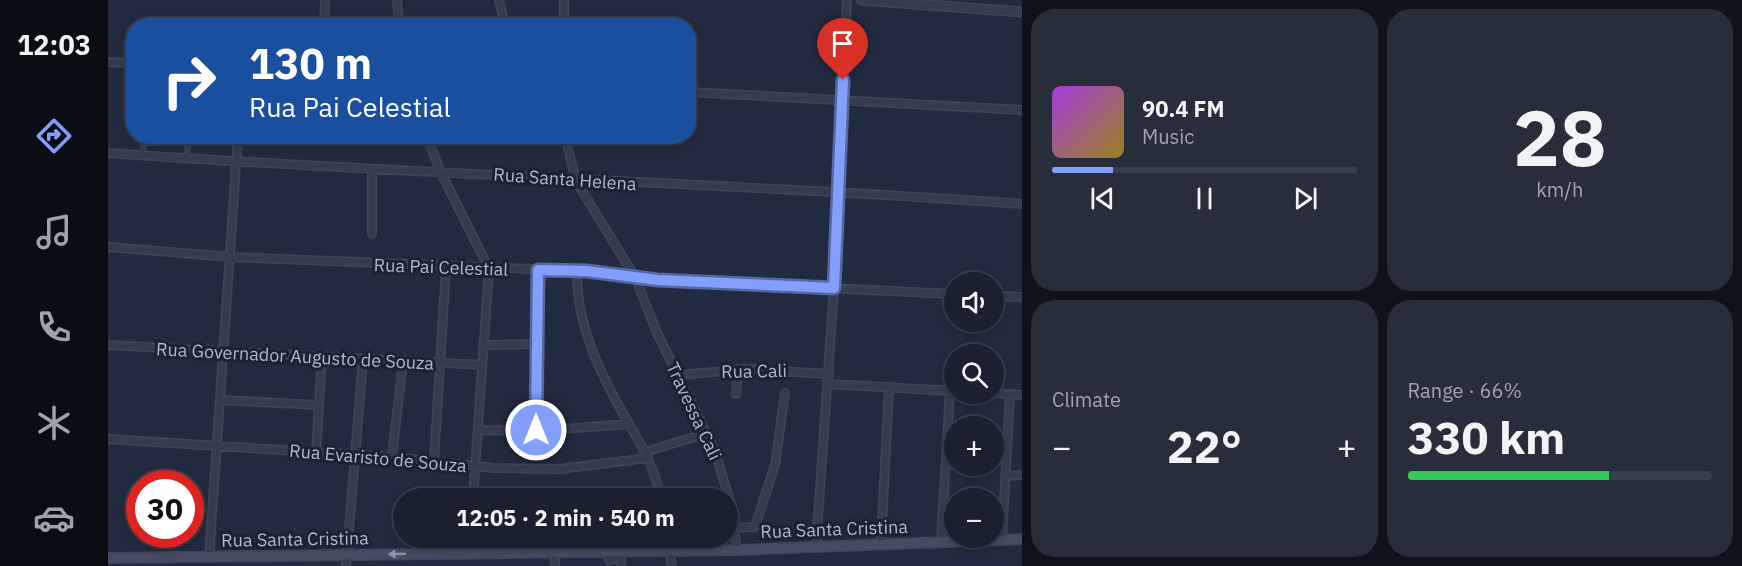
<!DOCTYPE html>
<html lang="en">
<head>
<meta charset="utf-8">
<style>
	:root { --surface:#1a202f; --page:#272d3b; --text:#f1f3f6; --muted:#9fa3aa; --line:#383e4b; --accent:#839ffe }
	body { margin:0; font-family:"IBM Plex Sans",sans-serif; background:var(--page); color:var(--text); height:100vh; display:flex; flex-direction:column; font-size:22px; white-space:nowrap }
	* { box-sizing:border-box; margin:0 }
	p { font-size:20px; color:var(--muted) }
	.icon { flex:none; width:33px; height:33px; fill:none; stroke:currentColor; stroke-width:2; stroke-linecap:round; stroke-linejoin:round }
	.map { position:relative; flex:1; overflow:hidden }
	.side { display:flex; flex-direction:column; gap:9px; padding:9px; background:#0e121a; width:720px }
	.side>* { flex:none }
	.guide { position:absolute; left:18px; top:18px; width:570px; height:126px; border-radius:24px; box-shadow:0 3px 9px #0003,0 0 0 2px var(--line); background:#1a4fa0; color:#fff; overflow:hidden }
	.controls { position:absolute; left:836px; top:272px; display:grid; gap:12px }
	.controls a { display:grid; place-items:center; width:60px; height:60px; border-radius:50%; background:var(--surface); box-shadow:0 3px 9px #0003,0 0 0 2px var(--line); font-size:30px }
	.speed { position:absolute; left:18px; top:470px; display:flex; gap:12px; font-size:30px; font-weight:700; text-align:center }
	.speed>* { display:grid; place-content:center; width:78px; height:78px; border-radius:50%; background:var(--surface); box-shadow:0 3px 9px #0003,0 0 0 2px var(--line); line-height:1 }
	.speed .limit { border:9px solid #d22; background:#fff; color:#111 }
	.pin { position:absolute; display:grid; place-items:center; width:51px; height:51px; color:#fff; margin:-62px -26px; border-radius:50% 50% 50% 0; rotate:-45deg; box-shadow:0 0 6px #0007 }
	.pin .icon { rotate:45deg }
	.me { position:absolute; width:66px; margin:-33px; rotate:0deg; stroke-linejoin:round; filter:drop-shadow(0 0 4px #0008) }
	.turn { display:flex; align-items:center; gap:21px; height:126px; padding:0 24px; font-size:27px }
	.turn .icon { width:78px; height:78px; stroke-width:2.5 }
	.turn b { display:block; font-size:42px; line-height:51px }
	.big { font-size:45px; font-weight:700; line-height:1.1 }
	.side .card { flex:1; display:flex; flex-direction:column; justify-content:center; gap:9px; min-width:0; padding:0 21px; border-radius:24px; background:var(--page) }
	.side .dial { align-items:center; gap:0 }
	.dial b { font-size:78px; line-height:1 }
	.song { display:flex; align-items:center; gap:18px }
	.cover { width:72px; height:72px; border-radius:9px; background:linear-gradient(135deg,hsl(280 70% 55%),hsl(50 70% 35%)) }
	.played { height:6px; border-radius:3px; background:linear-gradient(90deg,var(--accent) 20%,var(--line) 20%) }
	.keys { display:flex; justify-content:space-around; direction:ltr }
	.heat { display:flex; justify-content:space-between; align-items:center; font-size:33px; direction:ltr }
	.charge { height:9px; border-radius:4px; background:linear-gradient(90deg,#34c759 66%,var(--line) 0) }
	.side .tiles { flex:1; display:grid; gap:9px; grid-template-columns:repeat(2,1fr) }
	.trip { position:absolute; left:285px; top:488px; width:345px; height:60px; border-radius:30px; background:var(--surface); box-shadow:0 3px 9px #0003,0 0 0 2px var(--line); font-weight:700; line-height:60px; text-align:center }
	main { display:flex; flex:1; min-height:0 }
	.tab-bar { display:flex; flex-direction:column; width:108px; justify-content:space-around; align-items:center; background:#0a0d13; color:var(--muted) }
	.tab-bar .icon { width:42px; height:42px }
	.tab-bar .current { color:var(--accent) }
	.tab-bar b { font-size:27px; color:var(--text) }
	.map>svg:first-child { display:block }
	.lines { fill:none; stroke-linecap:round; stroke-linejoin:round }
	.service-casing { stroke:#3f4657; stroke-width:6 }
	.minor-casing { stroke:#3f4657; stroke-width:10 }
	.tertiary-casing { stroke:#3f4657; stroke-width:11 }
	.secondary-casing { stroke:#3f4657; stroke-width:12 }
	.service { stroke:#363c4e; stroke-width:3 }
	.minor { stroke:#363c4e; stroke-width:7 }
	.tertiary { stroke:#363c4e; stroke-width:8 }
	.secondary { stroke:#444b62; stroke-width:9 }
	.oneway { fill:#8c91a6 }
	.route-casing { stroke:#5567a5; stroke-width:15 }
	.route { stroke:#839ffe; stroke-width:10 }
	.labels { text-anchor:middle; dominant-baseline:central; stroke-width:6; stroke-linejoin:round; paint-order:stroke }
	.street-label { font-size:18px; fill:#b2b7ca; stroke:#1b2233 }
</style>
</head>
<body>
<main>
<nav class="tab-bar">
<b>12:03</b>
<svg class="icon current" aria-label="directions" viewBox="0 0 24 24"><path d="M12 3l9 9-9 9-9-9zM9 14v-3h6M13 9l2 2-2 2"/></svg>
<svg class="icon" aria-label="music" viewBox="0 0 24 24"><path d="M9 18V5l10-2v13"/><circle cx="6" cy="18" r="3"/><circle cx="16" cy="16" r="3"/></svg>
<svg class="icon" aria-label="phone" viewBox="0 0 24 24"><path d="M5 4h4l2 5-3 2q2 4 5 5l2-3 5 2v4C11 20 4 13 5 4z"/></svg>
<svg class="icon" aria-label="climate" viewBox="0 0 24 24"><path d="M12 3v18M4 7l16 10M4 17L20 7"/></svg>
<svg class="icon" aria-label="car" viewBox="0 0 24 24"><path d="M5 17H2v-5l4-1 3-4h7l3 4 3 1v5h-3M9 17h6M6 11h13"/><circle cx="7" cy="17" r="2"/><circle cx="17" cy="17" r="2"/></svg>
</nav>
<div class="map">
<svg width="914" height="566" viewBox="0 0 914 566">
	<rect width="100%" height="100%" fill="#222a3f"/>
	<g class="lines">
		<g class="service-casing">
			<path id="service" d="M35 156 36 136
				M79 159 80 136"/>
		</g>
		<g class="minor-casing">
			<path id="minor" d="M289 0 291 26
				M391 0 397 26
				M216 26 217 0
				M456 26V0
				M0 62 26 63
				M580 92 914 110
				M319 136 332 171 381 269 365 498
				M457 136 468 181 527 277 549 333 607 451 621 498 629 550
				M0 153C304 175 610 182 914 204
				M264 234V169
				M0 247 123 257 479 271 550 280 846 294
				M469 271C468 325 493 376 520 422 534 447 548 469 552 498
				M885 296 914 297
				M0 345 374 365
				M375 345 428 344
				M571 375 638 369 721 374
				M720 384 846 391
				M884 393 914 395
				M628 394 630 369
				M112 400 210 405
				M371 430 428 431 521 424
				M428 431 430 270
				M0 439 284 457 386 468 452 469 540 458
				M537 452 599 433
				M208 453 214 357
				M284 457 295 362
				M326 461 338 267
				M897 476 914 475
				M626 528 647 527 667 465 677 393
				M500 537 501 560 513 558V566
				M558 537 564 566
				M894 540 902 394
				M833 542 842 390
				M773 543 781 387
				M708 546 726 288 739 0
				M362 552 363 537
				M447 553V566
				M101 558 130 136
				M238 566 255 359"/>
		</g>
		<g class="tertiary-casing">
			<path id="tertiary" d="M753 0 914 12"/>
		</g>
		<g class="secondary-casing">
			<path id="secondary" d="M0 558 629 550 914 539"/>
		</g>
		<use href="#service" class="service"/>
		<use href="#minor" class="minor"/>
		<use href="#tertiary" class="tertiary"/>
		<use href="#secondary" class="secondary"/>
	</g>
	<defs><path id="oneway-solid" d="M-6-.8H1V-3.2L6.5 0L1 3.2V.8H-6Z" transform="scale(1.5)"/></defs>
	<use class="oneway" href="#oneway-solid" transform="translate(289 554) rotate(178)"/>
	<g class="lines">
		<g class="route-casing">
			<path id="route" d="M428 430 430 270 479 271 550 280 726 288 735 80"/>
		</g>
		<use href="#route" class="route"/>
	</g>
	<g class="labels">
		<g class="street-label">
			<text transform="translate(457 179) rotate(4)">Rua Santa Helena</text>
			<text transform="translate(333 267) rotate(2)">Rua Pai Celestial</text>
			<text transform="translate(187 356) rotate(3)">Rua Governador Augusto de Souza</text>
			<text transform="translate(646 371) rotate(-1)">Rua Cali</text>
			<text transform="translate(586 411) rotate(65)">Travessa Cali</text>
			<text transform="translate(270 458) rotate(5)">Rua Evaristo de Souza</text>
			<text transform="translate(726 529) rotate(-2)">Rua Santa Cristina</text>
			<text transform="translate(187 539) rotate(-1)">Rua Santa Cristina</text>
		</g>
	</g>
</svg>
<div class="controls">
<a><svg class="icon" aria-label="sound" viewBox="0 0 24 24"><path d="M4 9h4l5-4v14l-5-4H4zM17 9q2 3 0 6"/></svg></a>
<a><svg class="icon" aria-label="search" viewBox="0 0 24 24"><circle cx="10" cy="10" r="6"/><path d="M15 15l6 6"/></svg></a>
<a>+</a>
<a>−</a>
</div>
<div class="speed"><div class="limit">30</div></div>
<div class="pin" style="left:735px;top:80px;background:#d93025"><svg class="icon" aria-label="arrive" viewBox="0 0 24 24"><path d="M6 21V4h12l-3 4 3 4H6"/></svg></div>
<svg class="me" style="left:428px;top:430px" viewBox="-20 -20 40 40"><circle r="17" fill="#839ffe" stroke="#fff" stroke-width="3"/><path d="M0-11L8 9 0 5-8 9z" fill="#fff"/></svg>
<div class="trip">12:05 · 2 min · 540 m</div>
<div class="guide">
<div class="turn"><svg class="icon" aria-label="right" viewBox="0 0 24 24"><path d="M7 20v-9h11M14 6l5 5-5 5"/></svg><div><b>130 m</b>Rua Pai Celestial</div></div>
</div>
</div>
<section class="side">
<div class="tiles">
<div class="card">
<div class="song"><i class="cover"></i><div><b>90.4 FM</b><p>Music</p></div></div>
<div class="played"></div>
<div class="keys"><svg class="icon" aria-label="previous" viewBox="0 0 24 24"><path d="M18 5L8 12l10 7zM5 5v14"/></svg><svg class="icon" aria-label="pause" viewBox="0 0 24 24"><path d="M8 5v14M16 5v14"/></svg><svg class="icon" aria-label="next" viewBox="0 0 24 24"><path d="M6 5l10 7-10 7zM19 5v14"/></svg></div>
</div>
<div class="card dial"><b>28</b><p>km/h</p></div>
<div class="card"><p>Climate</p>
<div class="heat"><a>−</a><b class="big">22°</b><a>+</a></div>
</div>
<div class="card"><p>Range · 66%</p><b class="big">330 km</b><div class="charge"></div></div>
</div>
</section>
</main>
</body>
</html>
